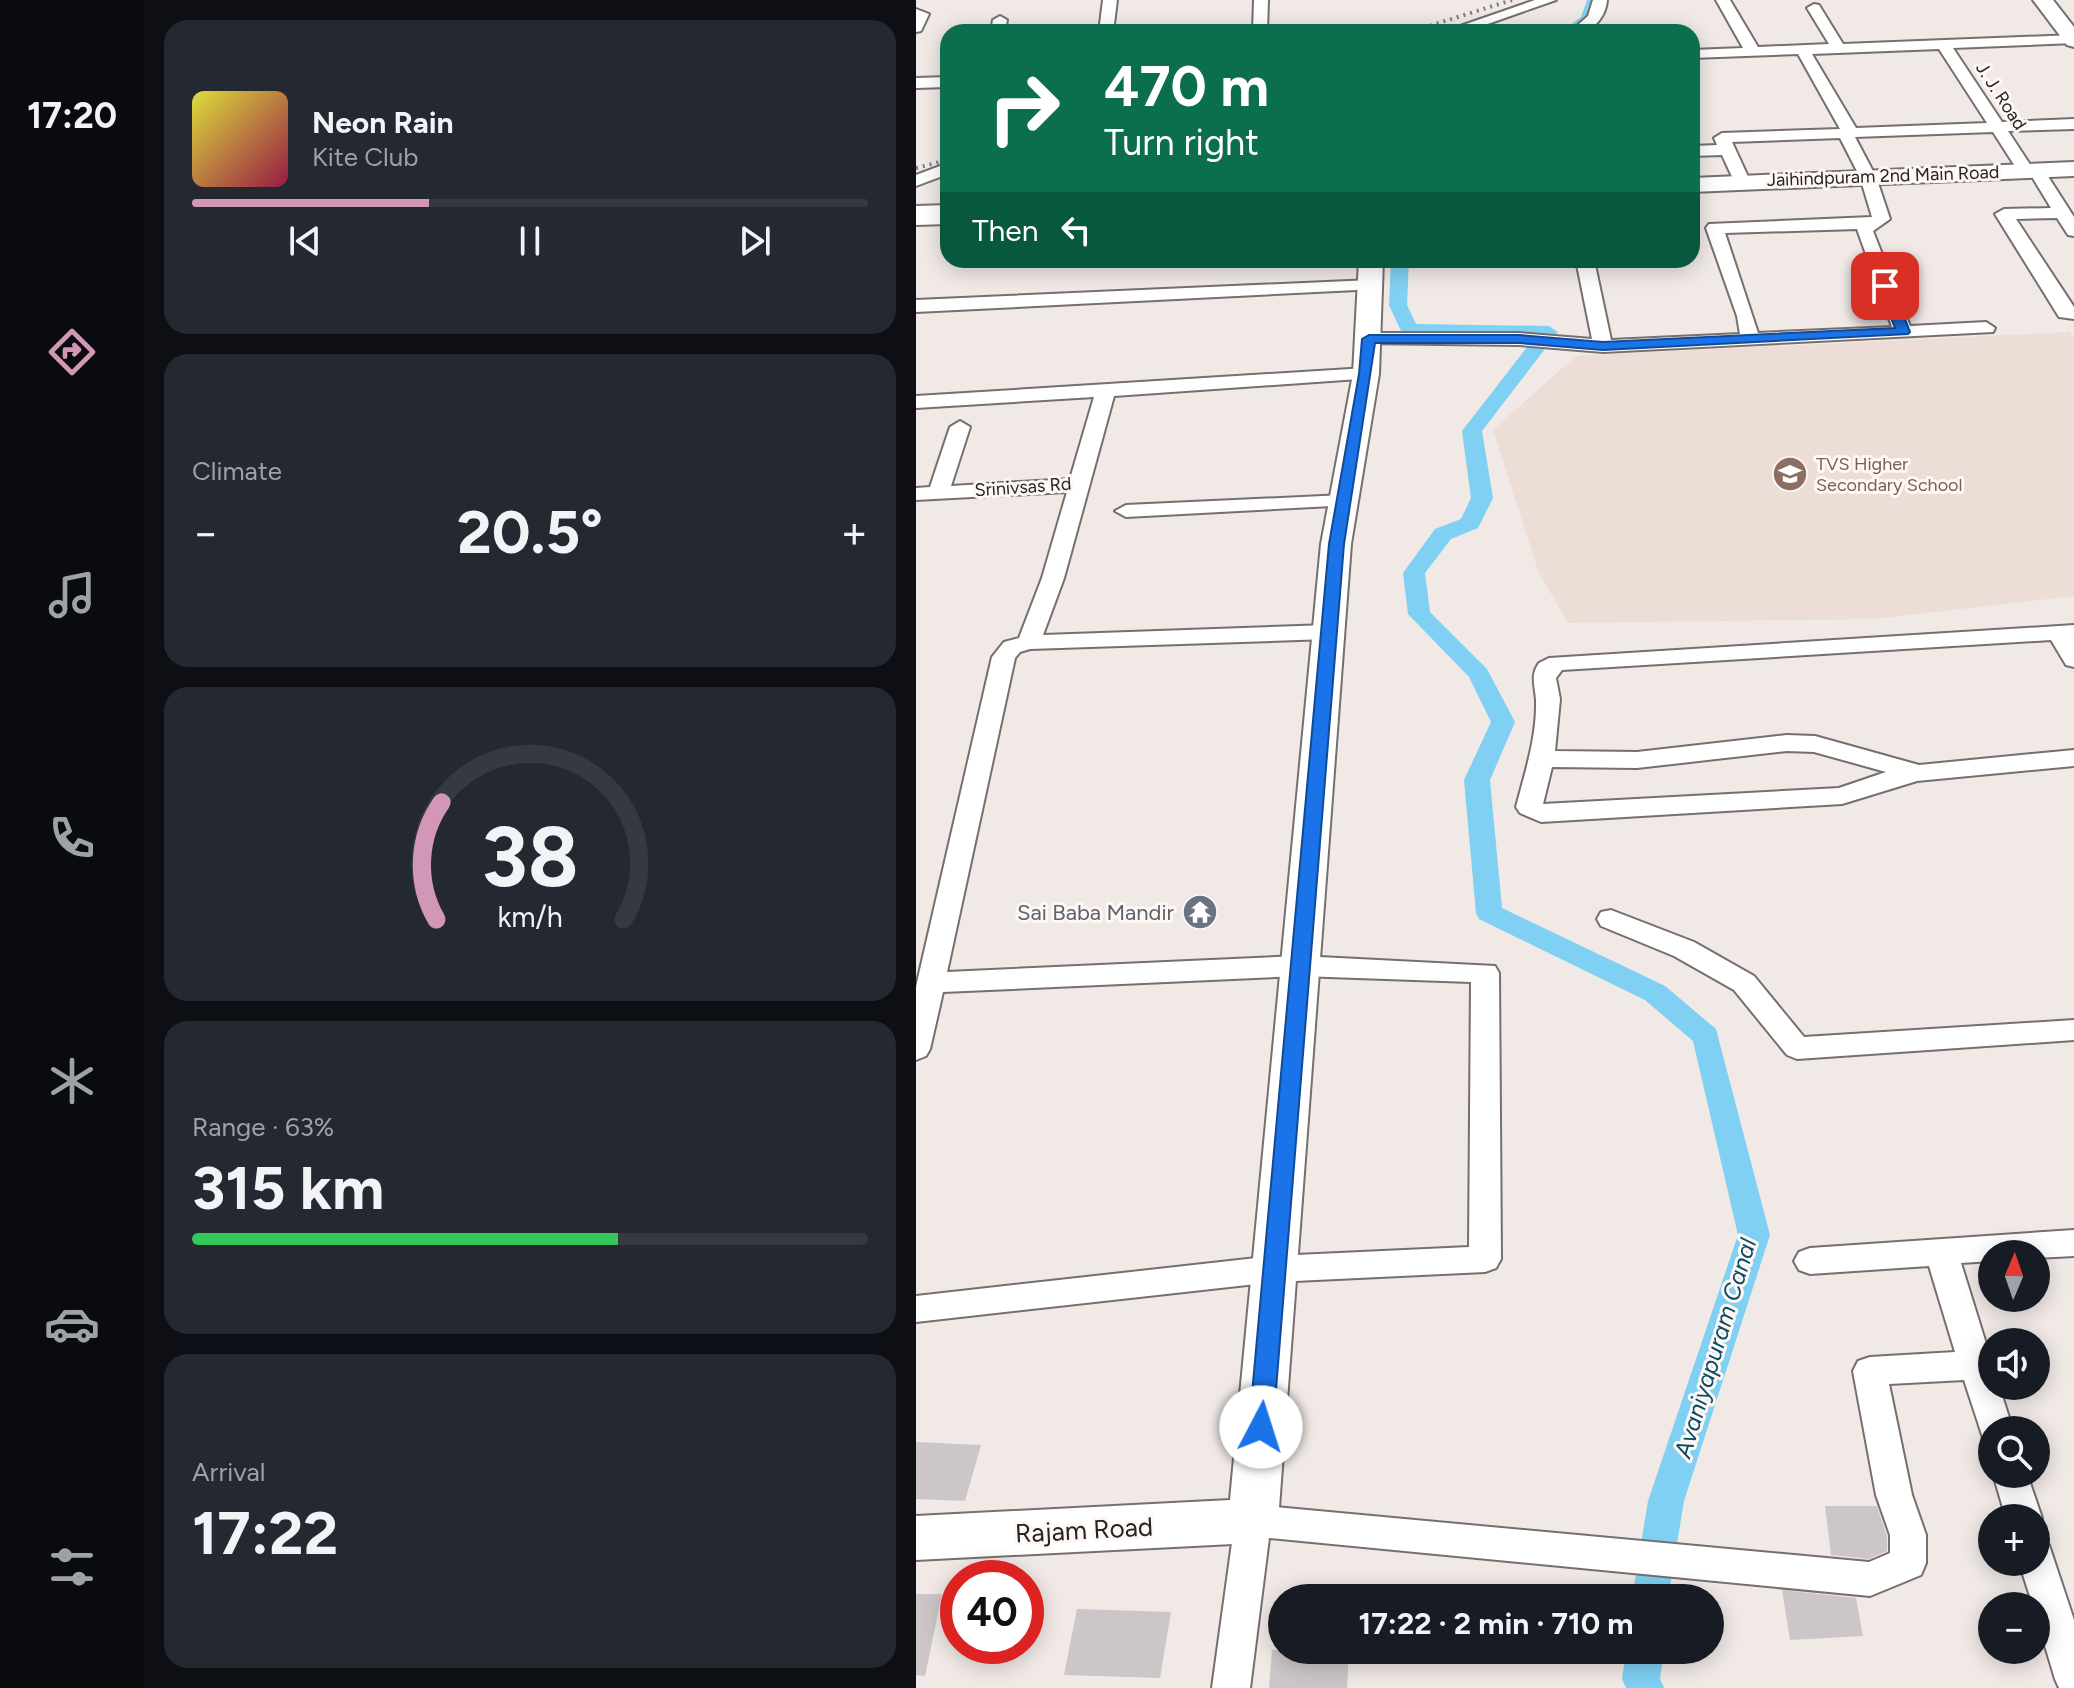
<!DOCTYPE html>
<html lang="en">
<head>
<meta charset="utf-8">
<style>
	:root { --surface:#171b24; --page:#242831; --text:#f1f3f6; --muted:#9ea1a6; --line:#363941; --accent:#d296b6 }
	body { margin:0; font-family:Figtree,sans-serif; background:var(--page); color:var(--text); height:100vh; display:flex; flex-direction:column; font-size:30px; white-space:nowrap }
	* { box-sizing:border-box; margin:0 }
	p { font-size:26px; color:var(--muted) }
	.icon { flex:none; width:44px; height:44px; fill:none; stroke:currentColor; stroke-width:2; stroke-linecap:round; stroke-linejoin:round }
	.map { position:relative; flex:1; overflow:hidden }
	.side { display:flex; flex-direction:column; gap:20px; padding:20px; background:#0d0f14; width:772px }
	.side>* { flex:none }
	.banner { position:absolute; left:24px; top:24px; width:760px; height:244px; border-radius:24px; box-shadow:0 4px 20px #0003; background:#0b6e4f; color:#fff; overflow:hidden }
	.needle { width:52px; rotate:2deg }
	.buttons { position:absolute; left:1062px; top:1240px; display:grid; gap:16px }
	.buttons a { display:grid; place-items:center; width:72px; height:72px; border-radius:50%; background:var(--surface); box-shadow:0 4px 20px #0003; font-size:40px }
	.speed { position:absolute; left:24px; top:1560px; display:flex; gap:16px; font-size:40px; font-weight:700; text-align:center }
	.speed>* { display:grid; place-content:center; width:104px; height:104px; border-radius:50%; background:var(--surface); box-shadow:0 4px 20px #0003; line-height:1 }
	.speed .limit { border:12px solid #d22; background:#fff; color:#111 }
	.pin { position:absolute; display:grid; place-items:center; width:68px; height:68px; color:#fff; margin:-34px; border-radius:16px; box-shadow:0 4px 12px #0006 }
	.me { position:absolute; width:88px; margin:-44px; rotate:5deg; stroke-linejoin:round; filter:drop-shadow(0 0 6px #0008) }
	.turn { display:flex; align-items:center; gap:28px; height:168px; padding:0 32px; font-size:36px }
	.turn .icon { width:104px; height:104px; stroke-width:2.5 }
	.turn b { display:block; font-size:56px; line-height:68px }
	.then { display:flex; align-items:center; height:76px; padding:0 32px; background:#0003; gap:16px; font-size:30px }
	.big { font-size:60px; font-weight:700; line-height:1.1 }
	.side .widget { flex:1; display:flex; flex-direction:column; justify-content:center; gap:12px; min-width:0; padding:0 28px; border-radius:24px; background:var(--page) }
	.side .dial { align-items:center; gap:0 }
	.dial svg { height:208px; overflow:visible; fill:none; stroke:var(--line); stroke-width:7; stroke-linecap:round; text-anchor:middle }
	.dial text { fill:var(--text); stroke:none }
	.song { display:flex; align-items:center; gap:24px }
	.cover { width:96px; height:96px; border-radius:12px; background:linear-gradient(135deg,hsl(60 70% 55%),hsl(340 70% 35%)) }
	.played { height:8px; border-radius:4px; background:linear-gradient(90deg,var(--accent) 35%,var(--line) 35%) }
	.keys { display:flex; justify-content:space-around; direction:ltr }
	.heat { display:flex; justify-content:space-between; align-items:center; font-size:44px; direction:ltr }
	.charge { height:12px; border-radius:6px; background:linear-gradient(90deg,#34c759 63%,var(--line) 0) }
	.trip { position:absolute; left:352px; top:1584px; width:456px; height:80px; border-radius:40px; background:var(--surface); box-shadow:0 4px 20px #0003; font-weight:700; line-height:80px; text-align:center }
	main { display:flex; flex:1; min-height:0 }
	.menu { display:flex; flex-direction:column; width:144px; justify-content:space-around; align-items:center; background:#090b0e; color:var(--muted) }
	.menu .icon { width:56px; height:56px }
	.menu .active { color:var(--accent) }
	.menu b { font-size:36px; color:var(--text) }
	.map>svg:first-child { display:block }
	.built { fill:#ecddd6 }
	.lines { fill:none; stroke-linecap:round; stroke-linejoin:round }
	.canal { fill:#7fd0f3; fill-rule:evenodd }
	.building { fill:#cdc6c9 }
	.street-casing { stroke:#766f6d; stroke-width:4 }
	.secondary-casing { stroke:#766f6d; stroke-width:4 }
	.street { fill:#fff; fill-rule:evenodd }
	.secondary { fill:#fff; fill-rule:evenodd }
	.rail { stroke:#817c7a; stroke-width:4; stroke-dasharray:2 5; stroke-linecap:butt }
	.route { fill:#1a73e8; stroke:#114b97; stroke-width:2 }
	.labels { text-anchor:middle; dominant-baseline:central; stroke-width:6; stroke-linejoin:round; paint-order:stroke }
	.far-street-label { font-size:18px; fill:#262322; stroke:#fef7f3 }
	.far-education-label { font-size:18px; fill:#785e54; stroke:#fef7f3; text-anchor:start }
	.worship-label { font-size:22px; fill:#5b616d; stroke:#fef7f3; text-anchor:end }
	.water-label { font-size:24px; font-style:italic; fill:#064d65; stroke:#fef7f3 }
	.near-street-label { font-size:26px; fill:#262322; stroke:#fef7f3 }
</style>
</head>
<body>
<main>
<nav class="menu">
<b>17:20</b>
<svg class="icon active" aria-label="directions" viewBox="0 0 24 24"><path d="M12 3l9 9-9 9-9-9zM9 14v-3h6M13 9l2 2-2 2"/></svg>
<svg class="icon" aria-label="music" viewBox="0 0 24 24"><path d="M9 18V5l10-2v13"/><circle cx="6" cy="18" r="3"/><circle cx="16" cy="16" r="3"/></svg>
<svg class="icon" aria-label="phone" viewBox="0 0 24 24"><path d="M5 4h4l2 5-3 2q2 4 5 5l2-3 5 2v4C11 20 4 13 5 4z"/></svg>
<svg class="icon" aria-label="climate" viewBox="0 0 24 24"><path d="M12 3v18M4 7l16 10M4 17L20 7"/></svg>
<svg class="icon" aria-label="car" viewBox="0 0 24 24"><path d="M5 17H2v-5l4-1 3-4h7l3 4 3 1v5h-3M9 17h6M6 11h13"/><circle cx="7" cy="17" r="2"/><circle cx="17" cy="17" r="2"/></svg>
<svg class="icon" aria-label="filters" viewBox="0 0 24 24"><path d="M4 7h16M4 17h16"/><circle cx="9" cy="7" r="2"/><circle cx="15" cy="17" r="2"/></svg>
</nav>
<section class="side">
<div class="widget">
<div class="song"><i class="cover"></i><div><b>Neon Rain</b><p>Kite Club</p></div></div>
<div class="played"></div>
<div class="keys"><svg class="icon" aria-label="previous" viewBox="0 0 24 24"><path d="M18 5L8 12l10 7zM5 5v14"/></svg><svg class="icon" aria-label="pause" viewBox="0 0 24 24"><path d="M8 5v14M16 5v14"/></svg><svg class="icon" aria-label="next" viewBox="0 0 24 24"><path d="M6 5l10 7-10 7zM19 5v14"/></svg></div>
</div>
<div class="widget"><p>Climate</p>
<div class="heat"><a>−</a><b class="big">20.5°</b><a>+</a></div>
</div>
<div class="widget dial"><svg viewBox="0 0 100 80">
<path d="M14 69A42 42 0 1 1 86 69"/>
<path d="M14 69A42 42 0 0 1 16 24" stroke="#d296b6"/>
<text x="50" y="56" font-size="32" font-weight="700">38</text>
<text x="50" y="72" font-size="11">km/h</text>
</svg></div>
<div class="widget"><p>Range · 63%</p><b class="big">315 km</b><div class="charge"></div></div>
<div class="widget"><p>Arrival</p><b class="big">17:22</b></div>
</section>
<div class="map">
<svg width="1158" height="1688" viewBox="0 0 1158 1688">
	<rect width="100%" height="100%" fill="#f0e9e6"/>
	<path class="built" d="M1154 332 1158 340V596L958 619 652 623 623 573 577 430 660 356Z"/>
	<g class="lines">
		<path class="canal" d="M671 0H685C680 24 668 32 645 32L665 17Z
			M475 260H493L491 305 500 324 633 326 642 332 566 431 577 498 562 528 535 539 509 573 514 612 571 669 599 722 574 780 586 908 749 986 800 1029 854 1235 768 1501 752 1598H716L732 1501 822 1235 777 1041 729 1000 563 919 560 913 548 780 575 722 553 677 492 614 487 573 519 529 545 519 555 498 546 431 619 337 486 333 473 305Z
			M710 1650H748L744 1679 748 1688H710L706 1679Z"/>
	</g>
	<path class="building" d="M0 1442 65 1445 49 1501 0 1499Z
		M909 1506H961L971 1536V1551L953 1559 915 1555Z
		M866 1590 940 1598 947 1636 874 1640Z
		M0 1594H26L9 1676 0 1675Z
		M161 1609 255 1612 244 1678 148 1675Z
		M356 1650H433L431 1688H353Z"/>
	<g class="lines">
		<g class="street-casing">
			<path id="street" d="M187 0H201L197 32H183Z
				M338 0H352L351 32H337Z
				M619 0H640L549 32H527Z
				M677 0H691C690 14 682 24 671 32H654L672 16Z
				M800 0H814L842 47 913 44 891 8 898 4 903 5 927 44 1158 35V43L1037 48 1086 122 1158 119V129L1092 131 1115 166 1126 167 1158 217V236L1152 235 1141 218 1100 219 1158 307V319L1143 317 1079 214 1088 209 1135 208 1115 175 1104 174 1077 132 939 137 960 177 974 219 957 231 994 326 1070 322 1079 328 1077 332 687 352 603 345 446 343 444 339 446 335 453 333H603L676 339 660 260H678L695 340 824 334 821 316 790 228 793 224 956 217 944 177 924 138 816 142 834 181 826 186 818 181 806 155 776 156V146L801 145 798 138 806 133 924 129 882 54 776 58V50L827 48ZM1023 49 1071 123 940 128 896 54ZM941 229 976 327 842 333 809 233Z
				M0 9 13 14 5 31 0 32Z
				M84 16 91 20 89 32H75L77 20Z
				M32 77V87L0 88V78Z
				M32 163V174L0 186V175Z
				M32 205V215L0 216V206Z
				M455 280 461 281 464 285 461 289 0 312V300Z
				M450 368 460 374 457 378 198 396 148 578 127 635 412 625 420 627 423 632 420 637 412 639 114 649 104 652 99 658 31 972 384 956 579 966 583 973 585 1259 580 1268 569 1272 358 1282 0 1322V1296L358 1256 553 1247 555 982 384 976 27 992 14 1049 10 1056 0 1060V987L76 657 88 642 103 638 126 578 151 492 0 500V488L14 487 34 427 44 421 54 427 35 486 154 479 178 397 0 408V396Z
				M428 495 439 501 435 505 210 517 199 511 210 505Z
				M1158 625V667L1150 665 1135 640 646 670 640 678 644 699 639 751 721 752 871 735 899 736 1003 765 1158 750V766L1001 781 926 804 625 822 604 813 600 807C609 772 621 737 620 700 619 685 614 676 623 663L633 658ZM871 751 898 752 970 772 923 788 627 804 636 767 721 768Z
				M695 910 778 942 838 976 888 1037 1158 1020V1040L881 1059 871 1055 818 990 758 956 685 926 681 919 685 912Z
				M1158 1230V1256L1120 1258V1254H1076V1261L1045 1263 1076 1363V1386H1083L1097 1430H1076V1443L1068 1441 1048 1380 973 1384 996 1495 1010 1535V1563L1005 1575 954 1596 353 1538 334 1688H296L319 1521 324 1510 337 1505 953 1562 974 1553V1535L960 1495 937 1371 942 1361 954 1357 1039 1352 1013 1266 894 1274 883 1270 878 1261 883 1252 894 1248Z
				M1077 1474H1111L1126 1518 1121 1529 1120 1518H1090Z
				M1120 1541 1133 1545 1158 1620V1688H1143L1139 1679 1120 1616V1606H1117L1103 1562H1120Z"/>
		</g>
		<g class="secondary-casing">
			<path id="secondary" d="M1117 0H1137L1158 27V47L1151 45Z
				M1158 162V176L776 192V178Z
				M32 210V224L0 225V211Z
				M443 260H467L463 374 435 544 362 1521 354 1537 337 1543 0 1560V1516L314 1500 405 544 437 374Z"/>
		</g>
		<use href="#street" class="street"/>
		<use href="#secondary" class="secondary"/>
		<path class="rail" d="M494 32 596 0
			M0 168 32 160"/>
	</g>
	<path class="route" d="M969 282 976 286 994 332 992 334 687 350 603 343H459L428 544 357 1427 353 1434 345 1437 337 1434 333 1427 413 544 443 374 446 339 453 335H603L687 342 979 328 963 286Z"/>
	<defs>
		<g id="school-disc" transform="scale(1.8)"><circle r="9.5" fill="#8d6e63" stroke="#fef7f3"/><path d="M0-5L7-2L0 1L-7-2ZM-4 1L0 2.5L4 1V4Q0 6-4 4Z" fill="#fff"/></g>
		<g id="temple-disc" transform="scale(1.8)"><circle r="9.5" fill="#6b7280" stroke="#fef7f3"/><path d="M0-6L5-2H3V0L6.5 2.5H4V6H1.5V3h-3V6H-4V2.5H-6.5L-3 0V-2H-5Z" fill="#fff"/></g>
	</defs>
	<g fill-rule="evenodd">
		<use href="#school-disc" x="874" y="474"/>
		<use href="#temple-disc" x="284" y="912"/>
	</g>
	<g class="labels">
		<g class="far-street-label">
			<text transform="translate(1085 96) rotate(57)">J. J. Road</text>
			<text transform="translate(967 176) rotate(-2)">Jaihindpuram 2nd Main Road</text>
			<text transform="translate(107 487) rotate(-4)">Srinivsas Rd</text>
		</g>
		<g class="far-education-label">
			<text x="900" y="464">TVS Higher<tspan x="900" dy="21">Secondary School</tspan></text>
		</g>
		<g class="worship-label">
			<text x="258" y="912">Sai Baba Mandir</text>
		</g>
		<g class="water-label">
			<text transform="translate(799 1348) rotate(-73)">Avaniyapuram Canal</text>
		</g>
		<g class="near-street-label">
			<text transform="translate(168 1530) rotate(-3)">Rajam Road</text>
		</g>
	</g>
</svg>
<div class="buttons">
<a><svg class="needle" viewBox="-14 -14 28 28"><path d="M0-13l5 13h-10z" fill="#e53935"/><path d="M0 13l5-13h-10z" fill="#9ea1a6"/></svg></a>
<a><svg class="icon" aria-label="sound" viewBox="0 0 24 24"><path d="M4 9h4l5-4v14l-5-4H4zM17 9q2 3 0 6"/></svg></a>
<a><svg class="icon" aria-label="search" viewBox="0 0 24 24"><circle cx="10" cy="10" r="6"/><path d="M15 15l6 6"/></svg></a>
<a>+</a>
<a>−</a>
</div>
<div class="speed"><div class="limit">40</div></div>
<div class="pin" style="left:969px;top:286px;background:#d93025"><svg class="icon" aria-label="arrive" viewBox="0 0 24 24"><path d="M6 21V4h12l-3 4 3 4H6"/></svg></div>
<svg class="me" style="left:345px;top:1427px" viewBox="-20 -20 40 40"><circle r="19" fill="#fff"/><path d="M0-13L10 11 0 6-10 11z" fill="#1a73e8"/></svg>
<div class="trip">17:22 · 2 min · 710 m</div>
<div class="banner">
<div class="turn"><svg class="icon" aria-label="right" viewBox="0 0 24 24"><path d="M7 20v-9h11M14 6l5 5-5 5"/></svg><div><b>470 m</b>Turn right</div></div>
<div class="then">Then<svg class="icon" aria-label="left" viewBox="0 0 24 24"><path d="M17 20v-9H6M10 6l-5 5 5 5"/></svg></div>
</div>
</div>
</main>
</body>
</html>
